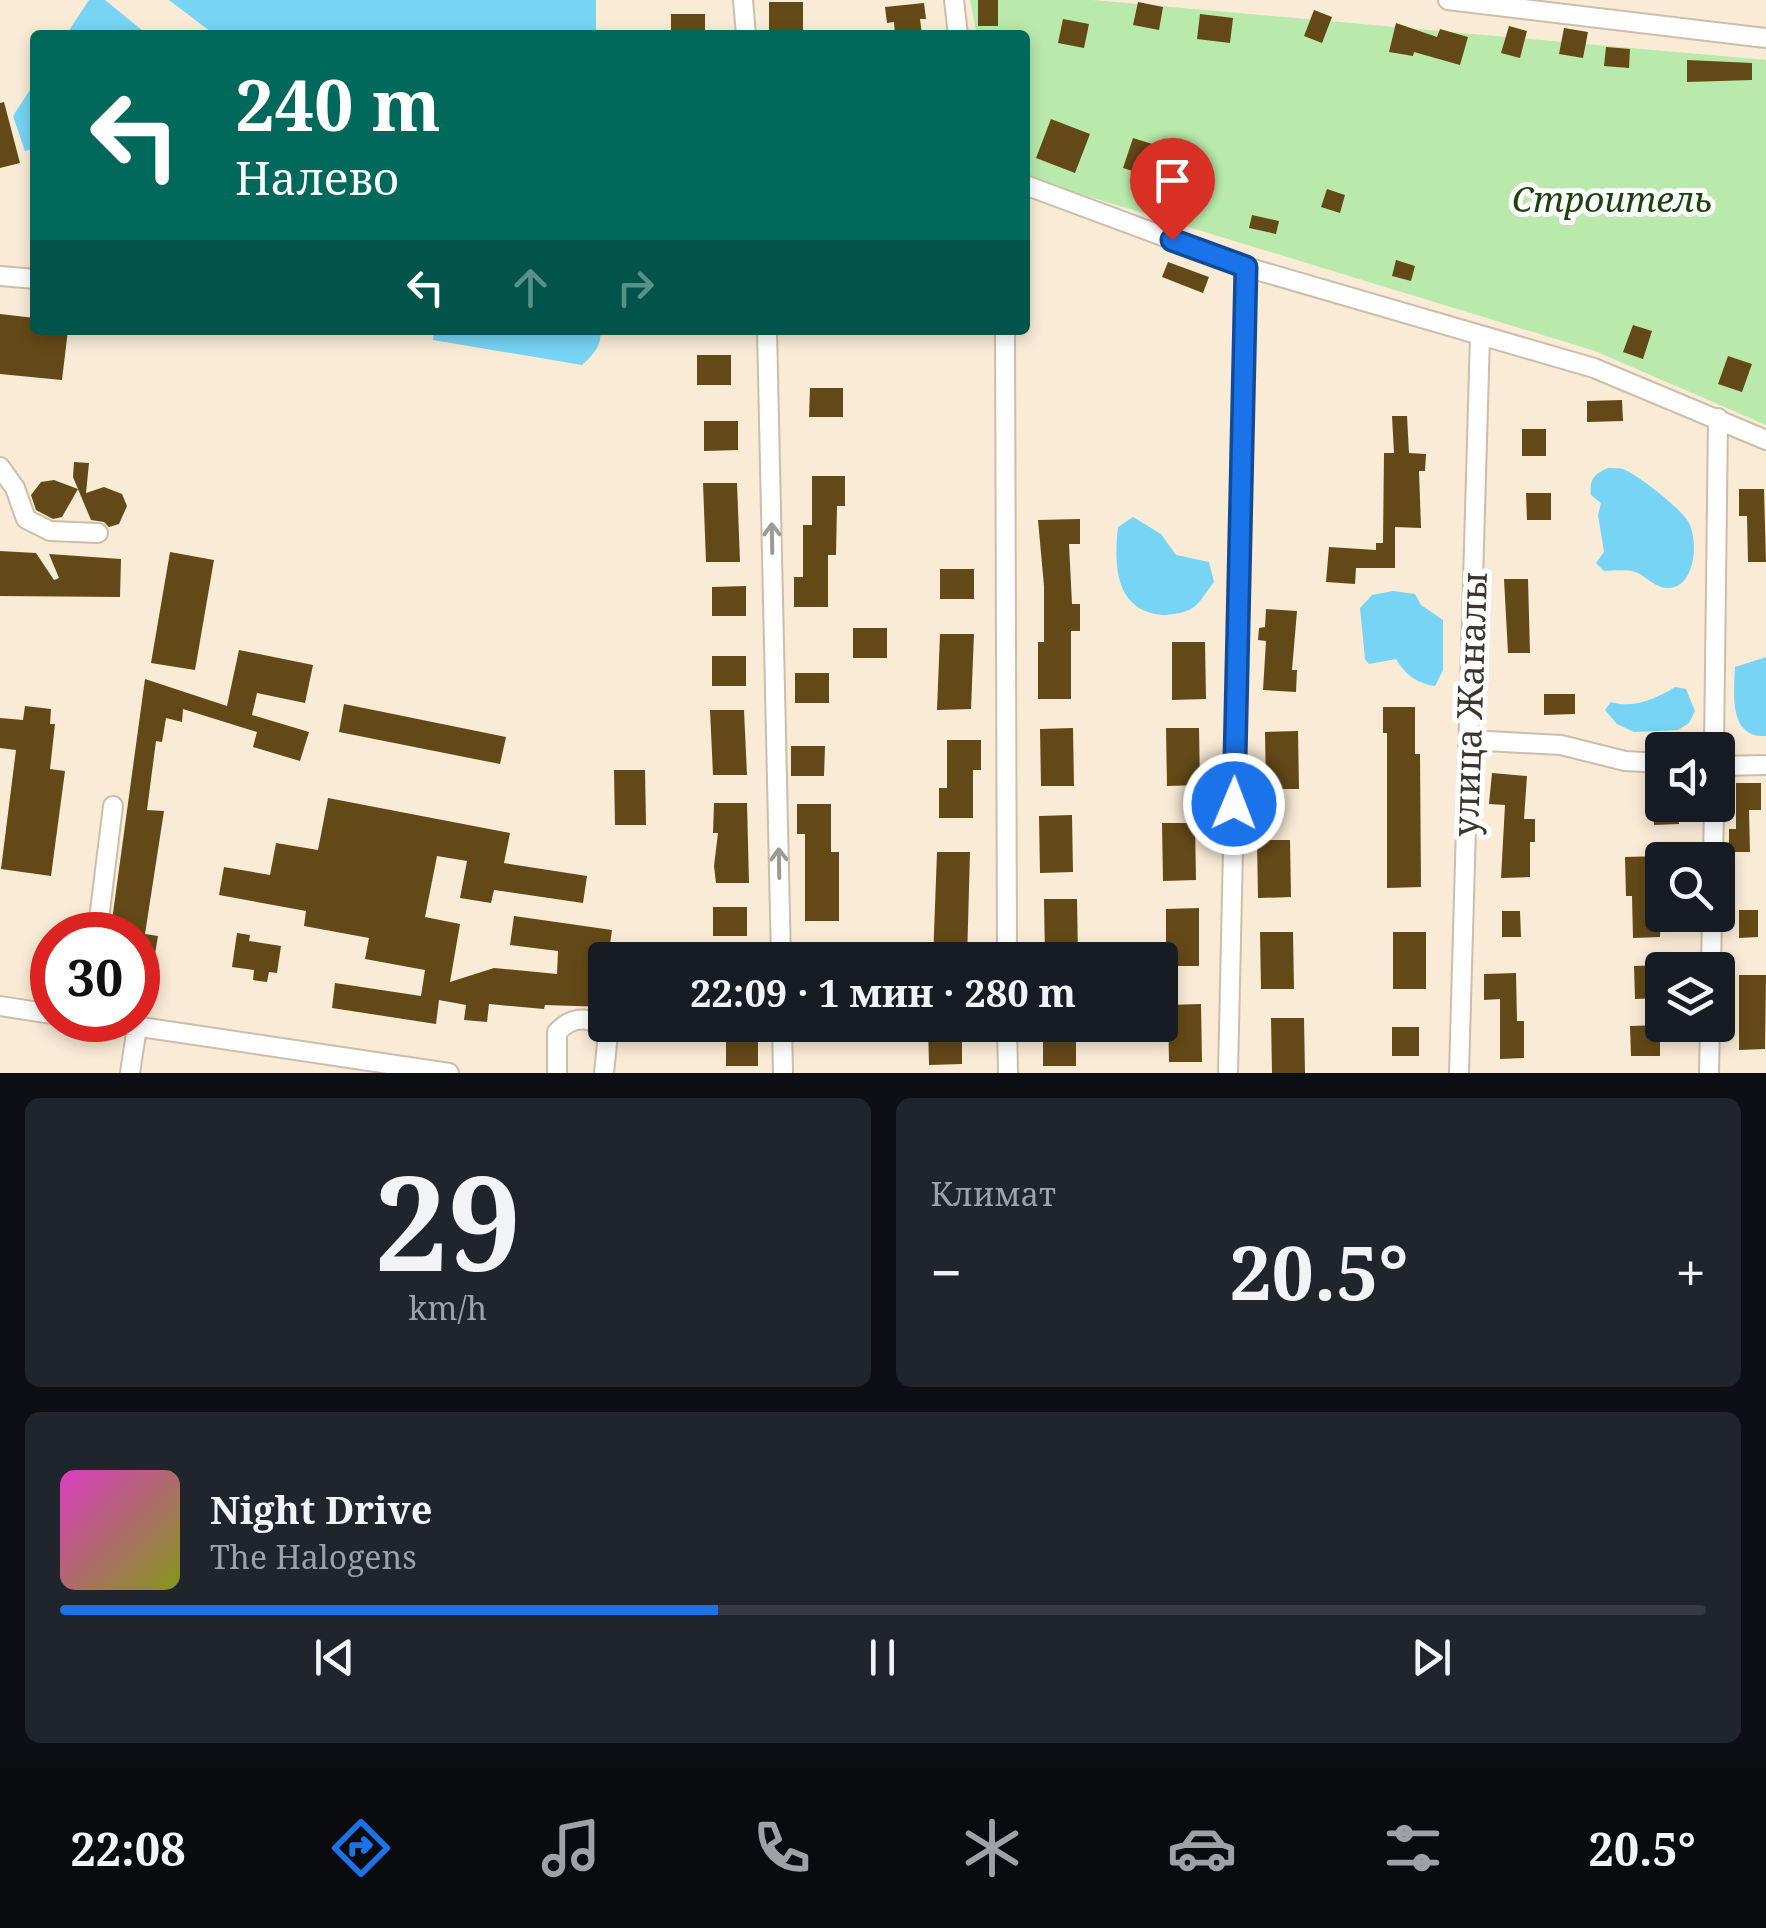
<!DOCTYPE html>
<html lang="ru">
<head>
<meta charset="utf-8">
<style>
	:root { --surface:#171b24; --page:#20242c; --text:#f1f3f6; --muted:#9ea1a6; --line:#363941; --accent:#1a73e8 }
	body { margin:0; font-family:"Noto Serif",serif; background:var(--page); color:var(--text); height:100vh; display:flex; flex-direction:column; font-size:38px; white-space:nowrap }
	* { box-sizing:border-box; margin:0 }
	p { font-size:32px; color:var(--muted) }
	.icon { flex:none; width:55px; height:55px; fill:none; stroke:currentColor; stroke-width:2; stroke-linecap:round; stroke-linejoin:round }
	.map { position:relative; height:1073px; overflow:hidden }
	.details { display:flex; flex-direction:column; gap:25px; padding:25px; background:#0d0f14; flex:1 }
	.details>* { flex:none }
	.banner { position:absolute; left:30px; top:30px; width:1000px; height:305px; border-radius:10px; box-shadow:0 5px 15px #0003; background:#00695c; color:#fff; overflow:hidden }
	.tools { position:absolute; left:1645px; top:732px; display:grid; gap:20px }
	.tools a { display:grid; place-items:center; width:90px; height:90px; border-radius:10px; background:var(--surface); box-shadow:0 5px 15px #0003; font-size:50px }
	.speed { position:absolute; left:30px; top:912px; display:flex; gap:20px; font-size:50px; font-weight:700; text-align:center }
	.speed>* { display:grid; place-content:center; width:130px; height:130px; border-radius:50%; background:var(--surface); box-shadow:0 5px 15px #0003; line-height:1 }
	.speed .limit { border:15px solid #d22; background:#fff; color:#111 }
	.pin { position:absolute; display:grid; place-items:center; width:85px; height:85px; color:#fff; margin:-102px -42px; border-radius:50% 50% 50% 0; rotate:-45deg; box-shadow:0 0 10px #0007 }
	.pin .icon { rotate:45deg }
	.me { position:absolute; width:110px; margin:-55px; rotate:1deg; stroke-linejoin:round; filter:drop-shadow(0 0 8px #0008) }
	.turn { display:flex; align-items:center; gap:35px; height:210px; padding:0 40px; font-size:45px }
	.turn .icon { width:130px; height:130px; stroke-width:2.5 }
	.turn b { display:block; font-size:70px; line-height:85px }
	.lanes { display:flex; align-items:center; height:95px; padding:0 40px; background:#0003; justify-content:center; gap:50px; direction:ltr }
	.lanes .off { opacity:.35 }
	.big { font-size:75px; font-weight:700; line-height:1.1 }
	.details .card { flex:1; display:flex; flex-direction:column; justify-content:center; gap:15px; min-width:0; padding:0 35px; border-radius:15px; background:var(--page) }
	.details .dial { align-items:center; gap:0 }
	.dial b { font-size:130px; line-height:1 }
	.song { display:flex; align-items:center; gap:30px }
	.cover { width:120px; height:120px; border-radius:15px; background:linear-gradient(135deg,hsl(310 70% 55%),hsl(70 70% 35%)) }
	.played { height:10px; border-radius:5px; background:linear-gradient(90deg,var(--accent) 40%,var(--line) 40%) }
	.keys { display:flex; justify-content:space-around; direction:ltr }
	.heat { display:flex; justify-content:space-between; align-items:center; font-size:55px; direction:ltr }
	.details .tiles { flex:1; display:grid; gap:25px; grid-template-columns:1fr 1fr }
	.card:last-child { grid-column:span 2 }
	.trip { position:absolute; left:588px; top:942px; width:590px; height:100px; border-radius:10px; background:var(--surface); box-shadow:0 5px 15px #0003; font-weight:700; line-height:100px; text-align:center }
	.tabs { display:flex; height:160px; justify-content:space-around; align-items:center; background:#090b0e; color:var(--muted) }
	.tabs .icon { width:70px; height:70px }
	.tabs .selected { color:var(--accent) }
	.tabs b { font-size:45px; color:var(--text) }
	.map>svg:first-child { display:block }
	.green { fill:#b9e9ab }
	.water { fill:#77d4f4 }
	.building { fill:#644918 }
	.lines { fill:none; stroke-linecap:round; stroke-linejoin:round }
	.minor-casing { stroke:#cbbeaa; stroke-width:22 }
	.minor { stroke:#fff; stroke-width:18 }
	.oneway { stroke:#9d9a96 }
	.route-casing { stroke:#114b97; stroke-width:25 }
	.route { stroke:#1a73e8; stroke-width:18 }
	.labels { text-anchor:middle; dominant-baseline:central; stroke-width:10; stroke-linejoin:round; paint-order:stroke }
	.park-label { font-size:35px; font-style:italic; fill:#1c430d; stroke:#fff }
	.street-label { font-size:35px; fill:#3b362e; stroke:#fff }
</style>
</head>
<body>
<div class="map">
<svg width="1766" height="1073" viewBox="0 0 1766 1073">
	<rect width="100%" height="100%" fill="#f9ebd6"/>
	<path class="green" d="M970 0H1092L1766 60V425L1595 351 1025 177V35H977Z"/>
	<path class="water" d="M89 0H105L148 35H66Z
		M169 0H596V35H215Z
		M35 82V149L25 151 13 116Z
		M434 330H600C603 345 592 356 582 365L433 340Z
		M1608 468C1610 468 1622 468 1623 469 1638 475 1682 509 1689 523 1698 541 1696 585 1670 588 1655 589 1647 576 1635 572 1627 569 1613 571 1604 571L1596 563 1604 552 1598 515 1601 503 1591 495C1589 480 1594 474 1608 468Z
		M1133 517 1161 534 1176 555 1209 562 1214 582C1208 589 1201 602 1194 607 1186 613 1171 615 1162 615 1114 611 1114 563 1118 527Z
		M1393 591 1415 594 1421 605 1443 620V670L1435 686C1416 683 1406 675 1396 659L1369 664 1365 659 1360 608 1372 595Z
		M1766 657V736C1728 738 1734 693 1735 667Z
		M1675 687 1686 689 1695 711 1689 723 1678 730 1634 732 1617 724 1605 710 1611 702C1632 709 1656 699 1675 687Z"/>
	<path class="building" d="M978 0H998V26H978Z
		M769 2H803V31L769 32Z
		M1138 2 1163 7 1159 30 1133 25Z
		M924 3 926 19H920L922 35H895L894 22 887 23 885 7Z
		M1314 10 1332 17 1322 43 1304 36Z
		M671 14H705V35H671Z
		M1200 14 1233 18 1230 43 1197 39Z
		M1063 19 1089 24 1084 48 1058 43Z
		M1396 23 1437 37 1440 29 1468 37 1460 65 1414 52 1413 56 1389 52Z
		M1509 26 1527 31 1520 58 1501 53Z
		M1564 28 1588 32 1583 58 1559 54Z
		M1606 47 1630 49 1629 68 1604 66Z
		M1687 60 1752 63V80L1687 82Z
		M4 102 20 163 0 168V103Z
		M1051 119 1090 134 1075 173 1036 158Z
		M1133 138 1165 148 1155 178 1123 168Z
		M1327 189 1345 195 1340 213 1321 207Z
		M1252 215 1279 221 1276 234 1249 228Z
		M1396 260 1415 266 1411 281 1392 276Z
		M1168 262 1209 277 1203 293 1162 277Z
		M0 314 35 318V330H68L62 380 0 374Z
		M1633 325 1652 331 1643 359 1623 352Z
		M697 355H731V385H697Z
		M1728 356 1752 364 1742 392 1718 384Z
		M810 388H843V417H809Z
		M1622 400 1623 421 1587 422V401Z
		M1392 416H1407L1409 453 1426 454 1425 471H1419L1421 528 1395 527V568H1356L1355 584 1326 582 1329 547 1376 550V543H1383L1384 453H1394Z
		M704 421H738V450L704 451Z
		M1522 429H1546V456H1522Z
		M74 462 89 463 86 493 104 487 122 494 127 506 119 524 109 527 104 522 91 520 78 489 62 517 53 519 36 510 31 495 41 482 54 480 78 489 73 477Z
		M812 476H845V506H837L836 555H828V607H794V577H803V525H812Z
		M703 483H737L740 562H706Z
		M1739 489H1764L1766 562H1748L1747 516H1739Z
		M1526 493H1551V520H1527Z
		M1080 519V544H1069L1072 604H1080V631H1071V699H1038V642H1044V586L1038 520Z
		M0 551 36 553 54 580 59 578 49 554 121 559 120 597 0 596Z
		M170 552 214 560 195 670 151 663Z
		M940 569H974V599H940Z
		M1504 579H1528L1530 653H1508Z
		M746 586V616H712V587Z
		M1266 609 1297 611 1292 670H1297L1296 692 1263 690 1266 641 1258 640 1259 628 1265 627Z
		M853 628H887V658H853Z
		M940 634H974L971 709 937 710Z
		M1172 642H1205L1206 699 1172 700Z
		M239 650 313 665 305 703 257 693 252 715 309 732 300 761 253 747 257 732 183 709 182 722 166 718 162 742 156 741 147 810 164 811 145 934 158 936 150 984 138 983V935H110L145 679 227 706Z
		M712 656H746V686H712Z
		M795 673H829V703H795Z
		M1544 694H1575V714L1544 715Z
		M344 704 506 737 500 764 339 732Z
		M25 706 51 709 50 724H55L50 769 65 771 51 876 1 869 16 750 0 748V718L23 720Z
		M1383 707H1415V754H1420L1421 887 1387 888V733H1383Z
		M710 710H744L747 775H713Z
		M1073 728 1074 786H1041L1040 729Z
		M1166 728H1199L1200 785 1167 786Z
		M1298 731 1299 789H1266L1265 732Z
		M947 740H981V770H973V818H939V788H947Z
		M791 746H825L824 776H791Z
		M614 770H645L646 825H615Z
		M1492 773 1527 776 1524 819H1535V842H1530V877L1501 878 1505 805 1489 804Z
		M1736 783H1761V810H1749L1750 852H1729V829H1736Z
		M328 798 510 833 504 863 587 876 583 903 494 890 491 903 460 898 467 861 437 856 425 917 460 924 450 982 494 968 557 974 558 951 510 945 514 916 612 930 608 958H605V1007L545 1005 544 1009 489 1004 487 1022 464 1020 466 1005 439 1000 436 1024 332 1008 335 983 421 996 425 970 365 959 369 938 304 926 306 911 219 895 224 867 270 875 276 843 318 850Z
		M714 803H747L749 883H716L714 866 718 833H713Z
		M797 804H831V852H839V921H805V834H797Z
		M1653 805H1679V824L1654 825Z
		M1072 815 1073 872 1040 873 1039 816Z
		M1162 823H1195L1196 880 1163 881Z
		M1257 840H1290L1291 897 1258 898Z
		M937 852H970L967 960H933Z
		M1662 856 1660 937 1633 938 1632 896H1626L1625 857Z
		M1044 899H1077L1078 956H1045Z
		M713 907H747V936H713Z
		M1199 908V966H1166V909Z
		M1739 910H1758V937L1739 938Z
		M1502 911H1520L1521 937H1502Z
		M1260 932H1293L1294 989H1261Z
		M1393 932H1426V989H1393Z
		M237 933 250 935 249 941 281 946 277 973 269 972 267 982 253 980 254 970 232 967Z
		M809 944H842V960H809Z
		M1660 965V998L1635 999 1634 966Z
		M1516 973 1517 1021H1524V1058L1500 1059V999L1484 1000V974Z
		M1739 975H1766L1765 1049 1739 1050Z
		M1201 1004 1202 1062H1169L1168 1005Z
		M1271 1018H1304L1305 1073H1272Z
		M928 1025H962V1064L929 1065Z
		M1043 1025H1076V1066H1043Z
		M1660 1025V1056H1631L1630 1026Z
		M1392 1027H1419V1056H1392Z
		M726 1038 758 1039V1066H726Z"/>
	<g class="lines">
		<g class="minor-casing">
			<path id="minor" d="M743 0 746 35
				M954 0 958 35
				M1448 0 1766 38
				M1025 185 1246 267 1594 368 1766 440
				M0 276 35 279
				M767 330 781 960
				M1005 330 1007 960
				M0 467 15 488 26 519 50 531 98 533
				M1468 740 1561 745 1625 761 1662 763
				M1714 750 1718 418
				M1718 766 1766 765
				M1713 860 1714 805
				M97 935 113 806
				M1711 970 1712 915
				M0 1006 52 1014
				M94 1020 449 1073
				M782 1025 783 1073
				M1007 1025 1008 1073
				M130 1073 137 1027
				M557 1073V1032C573 1015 594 1015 608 1034L604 1073
				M1228 1073 1246 267
				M1459 1073 1480 335
				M1709 1073 1710 1025"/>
		</g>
		<use href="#minor" class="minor"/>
	</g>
	<defs><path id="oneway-shaft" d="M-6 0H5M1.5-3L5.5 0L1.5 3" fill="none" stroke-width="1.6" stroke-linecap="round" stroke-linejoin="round" transform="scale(2.5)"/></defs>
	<g class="oneway">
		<use href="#oneway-shaft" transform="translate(772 538) rotate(-91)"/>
		<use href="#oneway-shaft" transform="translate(779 863) rotate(-91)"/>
	</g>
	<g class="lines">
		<g class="route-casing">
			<path id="route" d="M1172 240 1246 267 1234 804"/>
		</g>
		<use href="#route" class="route"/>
	</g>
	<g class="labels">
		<g class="park-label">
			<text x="1612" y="198">Строитель</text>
		</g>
		<g class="street-label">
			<text transform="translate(1469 704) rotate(-88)">улица Жаналы</text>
		</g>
	</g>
</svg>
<div class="tools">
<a><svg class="icon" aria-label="sound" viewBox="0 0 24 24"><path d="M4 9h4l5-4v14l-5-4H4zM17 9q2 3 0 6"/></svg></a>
<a><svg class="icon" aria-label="search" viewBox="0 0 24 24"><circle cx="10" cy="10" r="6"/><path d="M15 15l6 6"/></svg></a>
<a><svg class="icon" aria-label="layers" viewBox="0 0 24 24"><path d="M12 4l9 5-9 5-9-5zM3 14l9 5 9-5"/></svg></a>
</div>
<div class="speed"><div class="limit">30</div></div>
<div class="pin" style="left:1172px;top:240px;background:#d93025"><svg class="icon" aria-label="arrive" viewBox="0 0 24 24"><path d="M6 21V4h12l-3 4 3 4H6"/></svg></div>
<svg class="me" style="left:1234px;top:804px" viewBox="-20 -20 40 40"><circle r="17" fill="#1a73e8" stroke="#fff" stroke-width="3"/><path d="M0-11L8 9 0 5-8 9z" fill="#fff"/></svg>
<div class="trip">22:09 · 1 мин · 280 m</div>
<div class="banner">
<div class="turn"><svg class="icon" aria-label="left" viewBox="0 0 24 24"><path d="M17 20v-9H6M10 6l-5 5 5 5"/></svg><div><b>240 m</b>Налево</div></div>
<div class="lanes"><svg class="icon" aria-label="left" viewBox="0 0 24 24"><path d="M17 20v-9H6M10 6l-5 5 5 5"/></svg><svg class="icon off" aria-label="ahead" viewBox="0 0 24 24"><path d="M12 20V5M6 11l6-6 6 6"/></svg><svg class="icon off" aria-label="right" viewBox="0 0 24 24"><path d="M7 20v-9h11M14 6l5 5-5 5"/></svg></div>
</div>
</div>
<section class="details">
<div class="tiles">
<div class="card dial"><b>29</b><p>km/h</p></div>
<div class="card"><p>Климат</p>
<div class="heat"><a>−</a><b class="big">20.5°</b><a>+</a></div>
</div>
<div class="card">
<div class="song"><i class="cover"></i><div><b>Night Drive</b><p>The Halogens</p></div></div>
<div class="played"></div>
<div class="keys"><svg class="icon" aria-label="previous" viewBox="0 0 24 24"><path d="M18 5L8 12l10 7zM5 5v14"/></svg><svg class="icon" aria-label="pause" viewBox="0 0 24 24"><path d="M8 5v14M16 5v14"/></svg><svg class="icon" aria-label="next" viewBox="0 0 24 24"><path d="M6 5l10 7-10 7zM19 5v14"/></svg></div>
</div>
</div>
</section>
<nav class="tabs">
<b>22:08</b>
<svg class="icon selected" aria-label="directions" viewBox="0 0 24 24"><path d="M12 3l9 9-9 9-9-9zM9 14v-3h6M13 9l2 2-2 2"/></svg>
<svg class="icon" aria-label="music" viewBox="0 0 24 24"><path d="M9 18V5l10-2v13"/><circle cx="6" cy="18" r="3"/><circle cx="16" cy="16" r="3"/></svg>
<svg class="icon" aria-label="phone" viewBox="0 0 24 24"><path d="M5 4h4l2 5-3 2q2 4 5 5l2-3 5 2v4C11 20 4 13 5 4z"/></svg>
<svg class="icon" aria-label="climate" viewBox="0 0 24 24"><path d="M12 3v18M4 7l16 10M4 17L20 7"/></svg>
<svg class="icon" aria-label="car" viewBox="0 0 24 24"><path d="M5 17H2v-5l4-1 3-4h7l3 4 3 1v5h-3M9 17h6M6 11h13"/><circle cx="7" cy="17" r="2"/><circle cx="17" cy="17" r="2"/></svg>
<svg class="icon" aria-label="filters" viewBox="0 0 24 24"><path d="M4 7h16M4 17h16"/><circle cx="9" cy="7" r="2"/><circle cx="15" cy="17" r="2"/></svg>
<b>20.5°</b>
</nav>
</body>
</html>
